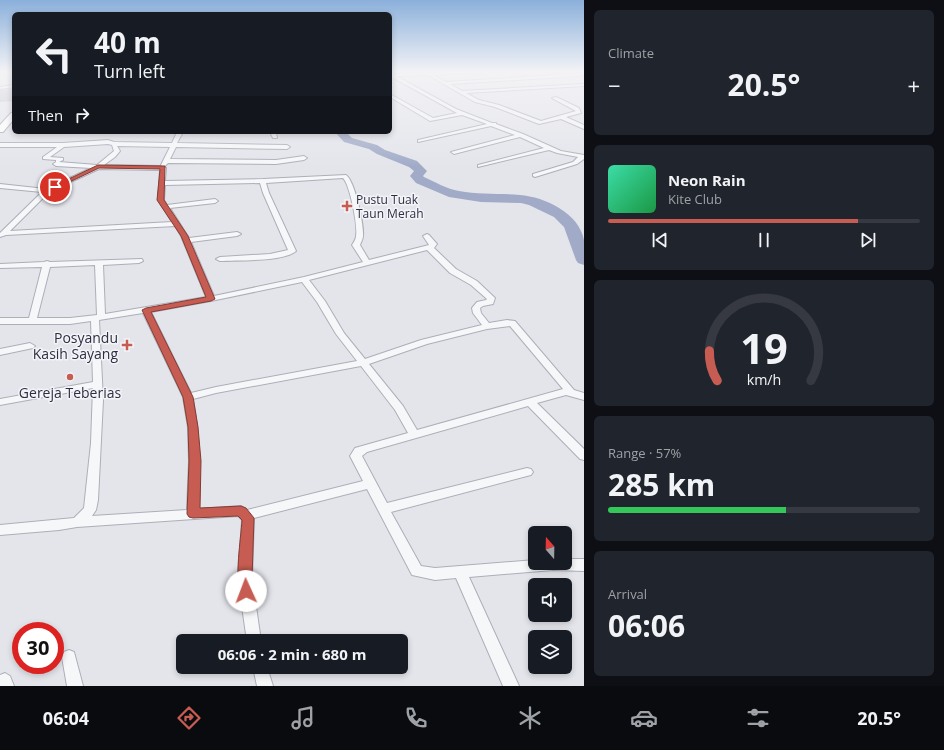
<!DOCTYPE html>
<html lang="en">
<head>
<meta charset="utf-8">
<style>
	:root { --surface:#171b24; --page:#20242c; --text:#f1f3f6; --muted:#9ea1a6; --line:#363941; --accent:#c75c52 }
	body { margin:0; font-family:"Open Sans",sans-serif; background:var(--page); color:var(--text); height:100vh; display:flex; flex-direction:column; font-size:15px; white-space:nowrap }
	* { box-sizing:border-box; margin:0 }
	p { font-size:13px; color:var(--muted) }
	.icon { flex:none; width:22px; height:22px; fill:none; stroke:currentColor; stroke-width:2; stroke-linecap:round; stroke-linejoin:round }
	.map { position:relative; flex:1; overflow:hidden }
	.details { display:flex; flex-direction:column; gap:10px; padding:10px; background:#0d0f14; width:360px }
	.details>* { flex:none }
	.guide { position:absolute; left:12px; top:12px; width:380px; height:122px; border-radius:6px; box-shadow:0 2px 6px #0003; background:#171b24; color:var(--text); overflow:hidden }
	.needle { width:26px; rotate:340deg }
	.fabs { position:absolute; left:528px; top:526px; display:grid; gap:8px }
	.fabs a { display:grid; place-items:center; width:44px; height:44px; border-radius:6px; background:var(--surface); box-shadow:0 2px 6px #0003; font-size:20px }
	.speed { position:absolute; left:12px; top:622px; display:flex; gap:8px; font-size:20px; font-weight:700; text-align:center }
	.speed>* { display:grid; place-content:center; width:52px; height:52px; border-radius:50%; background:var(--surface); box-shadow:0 2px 6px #0003; line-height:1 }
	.speed .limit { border:6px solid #d22; background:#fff; color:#111 }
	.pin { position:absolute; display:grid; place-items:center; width:34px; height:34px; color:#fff; margin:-17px; border:2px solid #fff; border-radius:50%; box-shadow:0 1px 4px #0007 }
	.me { position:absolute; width:44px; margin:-22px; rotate:358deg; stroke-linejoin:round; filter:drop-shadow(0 0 3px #0008) }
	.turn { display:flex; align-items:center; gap:14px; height:84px; padding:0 16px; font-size:18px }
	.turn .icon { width:52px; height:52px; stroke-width:2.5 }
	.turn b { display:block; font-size:28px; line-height:34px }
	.then { display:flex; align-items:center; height:38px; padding:0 16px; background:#0003; gap:8px; font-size:15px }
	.big { font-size:30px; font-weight:700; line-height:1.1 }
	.details .card { flex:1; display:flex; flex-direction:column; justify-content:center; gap:6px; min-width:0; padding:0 14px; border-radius:6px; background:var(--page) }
	.details .dial { align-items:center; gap:0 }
	.dial svg { height:104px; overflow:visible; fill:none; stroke:var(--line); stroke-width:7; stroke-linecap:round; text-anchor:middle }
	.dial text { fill:var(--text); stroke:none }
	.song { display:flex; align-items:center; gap:12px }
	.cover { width:48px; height:48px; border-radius:6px; background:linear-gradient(135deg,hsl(160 70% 55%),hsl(140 70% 35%)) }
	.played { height:4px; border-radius:2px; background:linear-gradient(90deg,var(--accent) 80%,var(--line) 80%) }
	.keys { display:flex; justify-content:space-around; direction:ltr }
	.heat { display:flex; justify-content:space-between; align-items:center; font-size:22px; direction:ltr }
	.charge { height:6px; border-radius:3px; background:linear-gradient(90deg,#34c759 57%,var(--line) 0) }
	.trip { position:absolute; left:176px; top:634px; width:232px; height:40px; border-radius:6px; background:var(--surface); box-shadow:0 2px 6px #0003; font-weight:700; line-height:40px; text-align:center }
	.tabs { display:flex; height:64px; justify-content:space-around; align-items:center; background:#090b0e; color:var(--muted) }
	.tabs .icon { width:28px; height:28px }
	.tabs .selected { color:var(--accent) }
	.tabs b { font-size:18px; color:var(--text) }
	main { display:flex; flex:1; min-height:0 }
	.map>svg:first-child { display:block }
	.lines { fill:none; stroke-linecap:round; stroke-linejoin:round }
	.river { fill:#a1abc8; fill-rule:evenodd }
	.building { fill:#c1c3cd }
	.minor-casing { stroke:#adaeb8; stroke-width:2 }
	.primary-casing { stroke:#a4a7b6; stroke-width:2 }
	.minor { fill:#f6f7f9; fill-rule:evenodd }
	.primary { fill:#fff; fill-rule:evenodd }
	.route { fill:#c75c52; stroke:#813c35 }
	.poi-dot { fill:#c75c52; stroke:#f4f4f8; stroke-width:1.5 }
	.labels { text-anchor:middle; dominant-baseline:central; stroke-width:3; stroke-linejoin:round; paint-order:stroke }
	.far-poi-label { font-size:12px; fill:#2c2f42; stroke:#f4f4f8; text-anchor:start }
	.poi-label { font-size:14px; fill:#2c2f42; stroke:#f4f4f8; text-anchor:end }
</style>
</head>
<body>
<main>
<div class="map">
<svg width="584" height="686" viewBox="0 0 584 686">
	<rect width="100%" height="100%" fill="#e4e5eb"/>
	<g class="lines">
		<path class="river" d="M335 132H346L352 138 377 145 385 150 417 161 427 171 423 176 424 177C435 182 447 189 459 191 479 195 500 193 520 195 545 197 579 213 584 240 584 248 584 257 584 265L578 263 576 260 564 227 554 217 529 205 521 203 481 202 449 197 416 183 410 176 414 171 409 167 377 154 369 149 344 142Z"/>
	</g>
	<path class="building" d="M14 89V101L0 102V90Z"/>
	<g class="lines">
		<g class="minor-casing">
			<path id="minor" d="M479 71H505L433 75 446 82 556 75 543 71 559 74 584 73V75L565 77 450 84 462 91 584 84V86L466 93 479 100 499 105 541 121 576 111 552 98 556 97 579 108 581 113 566 117 584 125V129L561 119 539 124 495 107 475 102 428 75 396 76 456 109 492 123H496V124L523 134 561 151 584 155V159L577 164 535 177 533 176V174L573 162 578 157 557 153 549 150 478 167V165L544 148 520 137 454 154 451 152 515 135 491 126 418 142V140L487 124 462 115 430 121 390 97V94L433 118 457 113 390 76V74Z
				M14 85V87L0 89V87Z
				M177 132H183L177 143 287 145 290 147 287 149 176 147 170 159 276 160 304 156 307 158 304 160 276 164 168 163 164 167 166 168 165 181 263 179 346 175C355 181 364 225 363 236 363 239 361 242 360 245L369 260 429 245 423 236 427 234 429 235 437 244 434 248 456 269 477 281 495 298 493 304 483 306 480 308 481 313 489 323 507 320 515 321 574 390 584 393V400L566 395 537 403 584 449V460L580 459 528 406 367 452 362 456 387 503 527 468 531 469 533 472 531 475 527 476 391 512 421 566 435 568 535 560V563H565V559H584V571L553 570 469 577 519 686H503L456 578 435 580 412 575 367 489 254 518 252 579 261 641H247L238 579 242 520 238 516 77 527 59 530 0 535V525L74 518 84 508 91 443 93 388 0 405V399L93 382 91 321 70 324H0V318H29L42 267 0 268V264L44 262 47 261 50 262 142 259 143 261 139 263 103 265 105 314 206 297 181 236 175 226 6 235 0 237V233L42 192 0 188V184L46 189 91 168 56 166 53 164 56 162V160L43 159V157L57 147H0V143H63L108 140 114 142 172 143ZM108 144 112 145 114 151 97 165 59 162 63 160V158L50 157 64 147ZM117 146 170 147 161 165 162 166 104 165 115 157 120 151ZM99 169 160 170 158 200 172 222 10 231 49 192ZM343 178C350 185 358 226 356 236 356 239 354 242 352 245L363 262 304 277 214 296 191 242 237 236 241 234 237 232 189 238 170 208 215 203 218 201 215 199 167 205 164 200 165 185 260 183 263 193 288 250 270 254 220 257 216 259 220 261C237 260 284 262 296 251L269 193 266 183ZM427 250 450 273 471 285 487 299 486 300 477 302 472 308 473 313 482 325 421 340 365 359 344 333 325 301 309 280ZM95 265 97 315 70 318H37L50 267ZM302 282 317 302 336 334 357 361 216 387 191 393 151 312 211 301ZM143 313 183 397 188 427 189 461 187 510 92 516 96 510 98 500 103 400 99 320ZM510 326 563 389 417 430 403 406 369 364 427 344 487 329ZM361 366 395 410 408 433 355 448 350 456 363 481 247 510 241 506 199 509C200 471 200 437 193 399L216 393Z
				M270 132H276L277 138H273Z
				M30 343 35 346 33 348 0 355V349Z
				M69 650 74 652 83 686H67L62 657 64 652Z
				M253 667H267L273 686H257Z
				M5 673 10 676 14 686H0V675Z"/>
		</g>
		<g class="primary-casing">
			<path id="primary" d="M11 113H14V119L3 132H0V125Z"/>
		</g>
		<use href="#minor" class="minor"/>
		<use href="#primary" class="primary"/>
	</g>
	<linearGradient id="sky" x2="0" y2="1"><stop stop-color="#8bb0db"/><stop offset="0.43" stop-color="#f3f3f6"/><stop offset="1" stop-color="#f3f3f6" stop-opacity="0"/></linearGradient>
	<rect width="584" height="167" fill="url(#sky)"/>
	<path class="route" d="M98 165 165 166 164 200 188 236 215 299 211 301 151 312 193 397 198 427 201 461 200 508 241 506 246 508 254 518 252 579 253 591 251 595 246 597 241 595C234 580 241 538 242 520L238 516 193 518 189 517 187 514 189 461 188 427 183 397 142 310 146 308 206 297 181 236 157 200 160 169 99 168 57 188 52 187Z"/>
	<g class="poi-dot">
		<path d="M345 200h4v4h4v4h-4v4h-4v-4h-4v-4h4z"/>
		<path d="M125 339h4v4h4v4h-4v4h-4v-4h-4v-4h4z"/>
		<circle cx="70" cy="377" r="4"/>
	</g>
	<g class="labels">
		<g class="far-poi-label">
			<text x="356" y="199">Pustu Tuak<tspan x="356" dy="14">Taun Merah</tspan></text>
		</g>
		<g class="poi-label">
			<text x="118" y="337">Posyandu<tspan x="118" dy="16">Kasih Sayang</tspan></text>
			<text x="70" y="392" text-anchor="middle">Gereja Teberias</text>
		</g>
	</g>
</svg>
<div class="fabs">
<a><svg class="needle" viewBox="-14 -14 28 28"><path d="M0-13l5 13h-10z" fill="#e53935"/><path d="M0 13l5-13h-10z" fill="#9ea1a6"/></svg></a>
<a><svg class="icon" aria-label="sound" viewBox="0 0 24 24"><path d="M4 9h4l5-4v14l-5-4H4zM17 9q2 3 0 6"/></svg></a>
<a><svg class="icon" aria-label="layers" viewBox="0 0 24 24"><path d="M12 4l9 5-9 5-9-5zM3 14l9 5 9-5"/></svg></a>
</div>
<div class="speed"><div class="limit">30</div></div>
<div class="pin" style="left:55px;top:187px;background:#d93025"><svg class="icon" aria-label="arrive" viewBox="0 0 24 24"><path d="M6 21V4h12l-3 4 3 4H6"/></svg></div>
<svg class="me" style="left:246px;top:591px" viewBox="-20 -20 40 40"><circle r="19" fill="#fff"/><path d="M0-13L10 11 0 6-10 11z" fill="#c75c52"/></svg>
<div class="trip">06:06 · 2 min · 680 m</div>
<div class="guide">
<div class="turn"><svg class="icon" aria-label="left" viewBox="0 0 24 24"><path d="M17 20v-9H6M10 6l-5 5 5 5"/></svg><div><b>40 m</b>Turn left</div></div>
<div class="then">Then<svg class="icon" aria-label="right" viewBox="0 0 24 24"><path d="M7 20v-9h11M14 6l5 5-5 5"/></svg></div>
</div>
</div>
<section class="details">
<div class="card"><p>Climate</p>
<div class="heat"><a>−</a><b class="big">20.5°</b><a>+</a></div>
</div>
<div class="card">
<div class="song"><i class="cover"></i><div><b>Neon Rain</b><p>Kite Club</p></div></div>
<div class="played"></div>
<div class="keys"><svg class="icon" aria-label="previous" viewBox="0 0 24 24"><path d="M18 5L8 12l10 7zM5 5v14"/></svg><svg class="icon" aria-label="pause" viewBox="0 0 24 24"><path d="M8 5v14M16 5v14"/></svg><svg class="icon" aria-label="next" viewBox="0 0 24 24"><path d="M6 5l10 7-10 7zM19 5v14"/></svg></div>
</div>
<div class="card dial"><svg viewBox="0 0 100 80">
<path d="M14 69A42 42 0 1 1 86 69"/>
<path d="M14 69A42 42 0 0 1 8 46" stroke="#c75c52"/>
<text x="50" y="56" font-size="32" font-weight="700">19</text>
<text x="50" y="72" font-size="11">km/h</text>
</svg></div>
<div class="card"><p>Range · 57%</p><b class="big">285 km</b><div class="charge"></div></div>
<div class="card"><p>Arrival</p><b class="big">06:06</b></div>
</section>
</main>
<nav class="tabs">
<b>06:04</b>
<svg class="icon selected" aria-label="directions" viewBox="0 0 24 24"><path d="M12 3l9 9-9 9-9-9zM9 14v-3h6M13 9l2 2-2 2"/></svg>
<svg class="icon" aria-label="music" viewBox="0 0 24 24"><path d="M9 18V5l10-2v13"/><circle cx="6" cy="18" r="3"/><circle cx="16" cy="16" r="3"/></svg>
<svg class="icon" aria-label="phone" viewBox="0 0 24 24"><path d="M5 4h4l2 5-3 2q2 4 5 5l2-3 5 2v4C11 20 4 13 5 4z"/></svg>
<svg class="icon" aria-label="climate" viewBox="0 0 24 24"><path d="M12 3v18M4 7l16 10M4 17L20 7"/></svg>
<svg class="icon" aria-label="car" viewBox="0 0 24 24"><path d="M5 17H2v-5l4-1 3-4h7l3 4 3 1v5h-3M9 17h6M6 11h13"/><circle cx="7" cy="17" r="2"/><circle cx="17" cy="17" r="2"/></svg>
<svg class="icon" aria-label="filters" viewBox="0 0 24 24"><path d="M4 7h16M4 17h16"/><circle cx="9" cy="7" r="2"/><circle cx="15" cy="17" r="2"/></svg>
<b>20.5°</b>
</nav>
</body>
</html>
